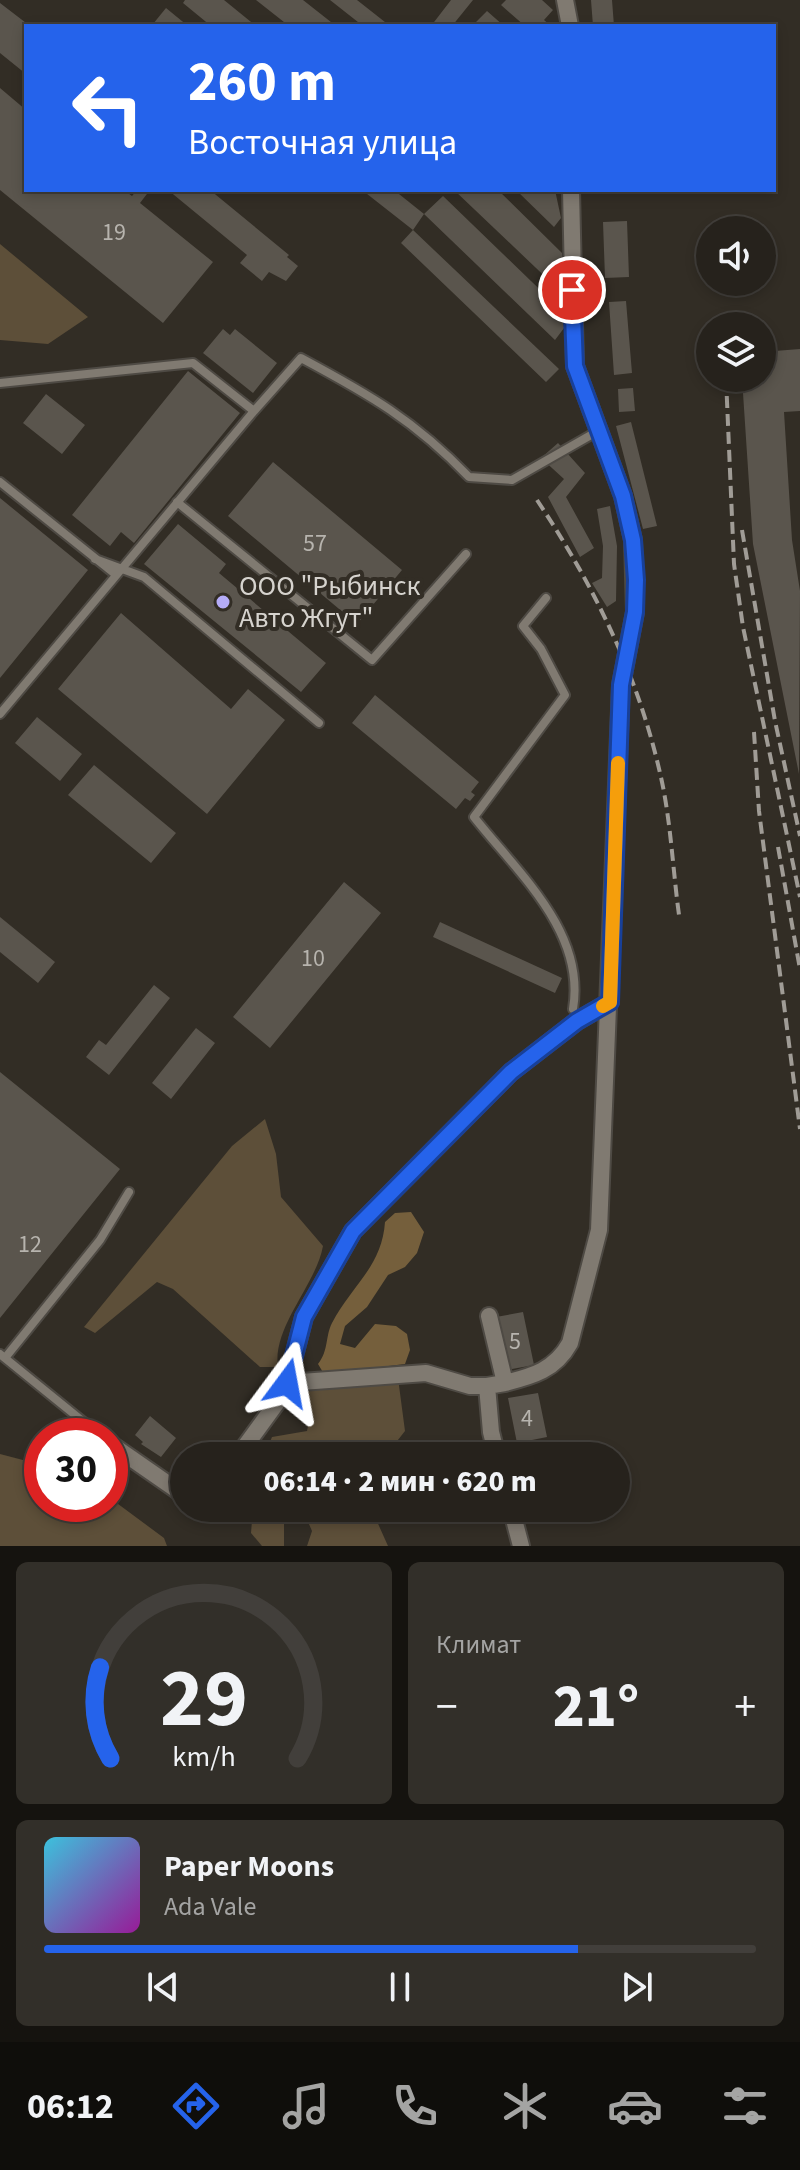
<!DOCTYPE html>
<html lang="ru">
<head>
<meta charset="utf-8">
<style>
	:root { --surface:#26221c; --page:#322f29; --text:#f1f3f6; --muted:#a4a4a3; --line:#423f3b; --accent:#2563eb }
	body { margin:0; font-family:"Source Sans 3",sans-serif; background:var(--page); color:var(--text); height:100vh; display:flex; flex-direction:column; font-size:30px; white-space:nowrap }
	* { box-sizing:border-box; margin:0 }
	p { font-size:26px; color:var(--muted) }
	.icon { flex:none; width:44px; height:44px; fill:none; stroke:currentColor; stroke-width:2; stroke-linecap:round; stroke-linejoin:round }
	.map { position:relative; height:1546px; overflow:hidden }
	.details { display:flex; flex-direction:column; gap:16px; padding:16px; background:#15130f; flex:1 }
	.details>* { flex:none }
	.guide { position:absolute; left:24px; top:24px; width:752px; height:168px; border-radius:0px; box-shadow:0 4px 12px #0003,0 0 0 2px var(--line); background:#2563eb; color:#fff; overflow:hidden }
	.tools { position:absolute; left:696px; top:216px; display:grid; gap:16px }
	.tools a { display:grid; place-items:center; width:80px; height:80px; border-radius:50%; background:var(--surface); box-shadow:0 4px 12px #0003,0 0 0 2px var(--line); font-size:40px }
	.speed { position:absolute; left:24px; top:1418px; display:flex; gap:16px; font-size:40px; font-weight:700; text-align:center }
	.speed>* { display:grid; place-content:center; width:104px; height:104px; border-radius:50%; background:var(--surface); box-shadow:0 4px 12px #0003,0 0 0 2px var(--line); line-height:1 }
	.speed .limit { border:12px solid #d22; background:#fff; color:#111 }
	.pin { position:absolute; display:grid; place-items:center; width:68px; height:68px; color:#fff; margin:-34px; border:4px solid #fff; border-radius:50%; box-shadow:0 2px 8px #0007 }
	.me { position:absolute; width:88px; margin:-44px; rotate:13deg; stroke-linejoin:round; filter:drop-shadow(0 0 6px #0008) }
	.turn { display:flex; align-items:center; gap:28px; height:168px; padding:0 32px; font-size:36px }
	.turn .icon { width:104px; height:104px; stroke-width:2.5 }
	.turn b { display:block; font-size:56px; line-height:68px }
	.big { font-size:60px; font-weight:800; line-height:1.1 }
	.details .card { flex:1; display:flex; flex-direction:column; justify-content:center; gap:12px; min-width:0; padding:0 28px; border-radius:12px; background:var(--page) }
	.details .dial { align-items:center; gap:0 }
	.dial svg { height:208px; overflow:visible; fill:none; stroke:var(--line); stroke-width:7; stroke-linecap:round; text-anchor:middle }
	.dial text { fill:var(--text); stroke:none }
	.song { display:flex; align-items:center; gap:24px }
	.cover { width:96px; height:96px; border-radius:12px; background:linear-gradient(135deg,hsl(190 70% 55%),hsl(300 70% 35%)) }
	.played { height:8px; border-radius:4px; background:linear-gradient(90deg,var(--accent) 75%,var(--line) 75%) }
	.keys { display:flex; justify-content:space-around; direction:ltr }
	.heat { display:flex; justify-content:space-between; align-items:center; font-size:44px; direction:ltr }
	.details .tiles { flex:1; display:grid; gap:16px; grid-template-columns:1fr 1fr }
	.card:last-child { grid-column:span 2 }
	.trip { position:absolute; left:170px; top:1442px; width:460px; height:80px; border-radius:40px; background:var(--surface); box-shadow:0 4px 12px #0003,0 0 0 2px var(--line); font-weight:800; line-height:80px; text-align:center }
	.tabs { display:flex; height:128px; justify-content:space-around; align-items:center; background:#0f0e0b; color:var(--muted) }
	.tabs .icon { width:56px; height:56px }
	.tabs .selected { color:var(--accent) }
	.tabs b { font-size:36px; color:var(--text) }
	.map>svg:first-child { display:block }
	.green { fill:#5d4f39 }
	.forest { fill:#755f3c }
	.building { fill:#5a554d }
	.lines { fill:none; stroke-linecap:round; stroke-linejoin:round }
	.lane-casing { stroke:#4e4a44; stroke-width:12 }
	.street-casing { stroke:#4e4a44; stroke-width:20 }
	.lane { stroke:#807a71; stroke-width:8 }
	.street { stroke:#807a71; stroke-width:16 }
	.rail { stroke:#a09c96; stroke-width:4; stroke-dasharray:12 6; stroke-linecap:butt }
	.route-casing { stroke:#184099; stroke-width:20 }
	.route { stroke:#2563eb; stroke-width:14 }
	.slow { stroke:#f59e0b; stroke-width:14 }
	.poi-dot { fill:#b5acf8; stroke:#322d25; stroke-width:3 }
	.labels { text-anchor:middle; dominant-baseline:central; stroke-width:8; stroke-linejoin:round; paint-order:stroke }
	.number-label { font-size:24px; fill:#b7b4ae }
	.poi-label { font-size:28px; fill:#d6d3ce; stroke:#322d25; text-anchor:start }
</style>
</head>
<body>
<div class="map">
<svg width="800" height="1546" viewBox="0 0 800 1546">
	<rect width="100%" height="100%" fill="#322d25"/>
	<path class="green" d="M0 244 88 317 48 344 0 340Z
		M265 1119 276 1154 281 1197 323 1246C316 1285 272 1327 278 1367H260L173 1289 157 1282 95 1333 84 1327 232 1146Z
		M398 1378 405 1431 394 1445 375 1456H264L272 1437 307 1431 309 1421 297 1397 307 1385Z
		M0 1454 42 1465V1504H110V1498L164 1538 167 1546H0Z
		M253 1508H284V1546H262L251 1533Z
		M302 1508H371L388 1546H307L312 1531Z"/>
	<path class="forest" d="M411 1212 424 1232 417 1253 405 1267 388 1275 367 1307 345 1326 340 1344 355 1348 375 1324 396 1326 407 1334 410 1350 405 1364 324 1374 318 1364C329 1350 325 1337 332 1323 351 1286 382 1267 385 1222L395 1213Z"/>
	<path class="building" d="M185 0H224L256 26H211L183 3Z
		M256 0H303L336 26H289Z
		M330 0H357L390 26H363Z
		M451 0H473L452 26H431Z
		M506 0H542L553 10 544 20 551 26H525L501 5Z
		M591 0H612L614 26H593Z
		M0 3 30 26H26V74L0 53Z
		M166 8 188 26 153 24Z
		M487 11 504 26H472Z
		M0 88 26 110V190H124L132 196 137 190H150L140 203 213 262 163 323 0 190Z
		M168 190H210L289 255 287 257 298 266 286 281 269 272 262 281 240 263 247 255Z
		M362 190H394L424 214 413 230Z
		M454 190H498L562 253 565 279 556 287Z
		M516 190H555L561 218 554 227Z
		M443 196 562 311 564 328 555 340 424 214Z
		M627 221 629 277 605 278 603 222Z
		M413 230 559 369 546 382 401 243Z
		M626 301 632 373 614 375 609 302Z
		M223 329 230 335 235 329 277 363 253 393 203 353Z
		M800 349V411L784 412 792 540 800 591 799 774 753 544 742 378H762V352Z
		M188 371 240 413 134 543 121 532 110 546 72 515Z
		M633 388 635 411 619 412 618 389Z
		M46 394 85 425 62 454 23 423Z
		M631 422 657 526 643 529 616 426Z
		M558 443 585 473 566 497 594 548 580 557 548 497 564 479 541 458Z
		M273 462 402 570 357 624 228 516Z
		M0 498 88 570 0 678Z
		M610 506 617 546 616 601 607 607 592 583 602 578 603 546 597 509Z
		M178 524 226 564 219 573 326 663 301 692 144 564Z
		M121 613 231 709 248 689 285 720 207 814 58 689Z
		M375 695 479 782 471 792 475 795 470 801 465 798 456 809 352 723Z
		M37 717 82 754 60 781 15 743Z
		M94 765 176 833 151 863 68 795Z
		M344 882 381 913 270 1048 233 1017Z
		M0 917 55 962 38 983 0 952Z
		M440 922 562 978 555 993 433 937Z
		M154 985 170 998 109 1075 86 1057 99 1040 106 1045Z
		M196 1028 215 1043 171 1099 152 1083Z
		M0 1072 120 1169 0 1318Z
		M523 1312 534 1365 507 1370 496 1317Z
		M538 1393 547 1437 517 1443 508 1398Z
		M150 1416 176 1438 161 1457 141 1444 143 1442 135 1435Z"/>
	<g class="lines">
		<g class="lane-casing">
			<path id="lane" d="M0 383 193 363 254 411 0 714
				M254 411 301 358C370 395 414 420 469 477L512 480 598 431
				M0 482 115 574
				M177 502 372 660 466 554
				M95 559 144 577 319 723
				M546 598 523 626 541 649 565 695 474 817C518 873 586 932 573 1009
				M0 1354 101 1436
				M5 1358 100 1240 129 1192"/>
		</g>
		<g class="street-casing">
			<path id="street" d="M565 0 570 26
				M489 1316 505 1383 487 1386 491 1432 497 1456
				M287 1383 426 1373 470 1386H487
				M505 1383C533 1376 555 1370 570 1343L599 1230 621 685 635 612 633 540 623 496 575 366 571 190
				M112 1445 184 1495
				M238 1456 278 1401 287 1383 304 1317 353 1231 511 1072 577 1021 610 1002
				M511 1508 521 1546"/>
		</g>
		<use href="#lane" class="lane"/>
		<use href="#street" class="street"/>
		<path class="rail" d="M718 318 720 326
			M726 378 734 564 743 627 800 897
			M537 500C595 587 640 679 662 782 671 825 673 871 679 915
			M742 530 775 721 800 836
			M754 732 759 811 800 1129
			M778 847 800 969"/>
	</g>
	<g class="lines">
		<g class="route-casing">
			<path id="route" d="M287 1383 304 1317 353 1231 511 1072 577 1021 610 1002 621 685 635 612 636 580 633 540 623 496 575 366 572 290"/>
		</g>
		<use href="#route" class="route"/>
		<path class="slow" d="M603 1006 610 1002 618 763"/>
	</g>
	<circle class="poi-dot" cx="223" cy="602" r="8"/>
	<g class="labels">
		<g class="number-label">
			<text x="114" y="232">19</text>
			<text x="315" y="543">57</text>
			<text x="313" y="958">10</text>
			<text x="30" y="1244">12</text>
			<text x="515" y="1341">5</text>
			<text x="527" y="1418">4</text>
		</g>
		<g class="poi-label">
			<text x="239" y="586">ООО "Рыбинск<tspan x="239" dy="32">Авто Жгут"</tspan></text>
		</g>
	</g>
</svg>
<div class="tools">
<a><svg class="icon" aria-label="sound" viewBox="0 0 24 24"><path d="M4 9h4l5-4v14l-5-4H4zM17 9q2 3 0 6"/></svg></a>
<a><svg class="icon" aria-label="layers" viewBox="0 0 24 24"><path d="M12 4l9 5-9 5-9-5zM3 14l9 5 9-5"/></svg></a>
</div>
<div class="speed"><div class="limit">30</div></div>
<div class="pin" style="left:572px;top:290px;background:#d93025"><svg class="icon" aria-label="arrive" viewBox="0 0 24 24"><path d="M6 21V4h12l-3 4 3 4H6"/></svg></div>
<svg class="me" style="left:287px;top:1383px" viewBox="-20 -20 40 40"><path d="M0-17L14 15 0 8-14 15z" fill="#2563eb" stroke="#fff" stroke-width="4"/></svg>
<div class="trip">06:14 · 2 мин · 620 m</div>
<div class="guide">
<div class="turn"><svg class="icon" aria-label="left" viewBox="0 0 24 24"><path d="M17 20v-9H6M10 6l-5 5 5 5"/></svg><div><b>260 m</b>Восточная улица</div></div>
</div>
</div>
<section class="details">
<div class="tiles">
<div class="card dial"><svg viewBox="0 0 100 80">
<path d="M14 69A42 42 0 1 1 86 69"/>
<path d="M14 69A42 42 0 0 1 10 34" stroke="#2563eb"/>
<text x="50" y="56" font-size="32" font-weight="700">29</text>
<text x="50" y="72" font-size="11">km/h</text>
</svg></div>
<div class="card"><p>Климат</p>
<div class="heat"><a>−</a><b class="big">21°</b><a>+</a></div>
</div>
<div class="card">
<div class="song"><i class="cover"></i><div><b>Paper Moons</b><p>Ada Vale</p></div></div>
<div class="played"></div>
<div class="keys"><svg class="icon" aria-label="previous" viewBox="0 0 24 24"><path d="M18 5L8 12l10 7zM5 5v14"/></svg><svg class="icon" aria-label="pause" viewBox="0 0 24 24"><path d="M8 5v14M16 5v14"/></svg><svg class="icon" aria-label="next" viewBox="0 0 24 24"><path d="M6 5l10 7-10 7zM19 5v14"/></svg></div>
</div>
</div>
</section>
<nav class="tabs">
<b>06:12</b>
<svg class="icon selected" aria-label="directions" viewBox="0 0 24 24"><path d="M12 3l9 9-9 9-9-9zM9 14v-3h6M13 9l2 2-2 2"/></svg>
<svg class="icon" aria-label="music" viewBox="0 0 24 24"><path d="M9 18V5l10-2v13"/><circle cx="6" cy="18" r="3"/><circle cx="16" cy="16" r="3"/></svg>
<svg class="icon" aria-label="phone" viewBox="0 0 24 24"><path d="M5 4h4l2 5-3 2q2 4 5 5l2-3 5 2v4C11 20 4 13 5 4z"/></svg>
<svg class="icon" aria-label="climate" viewBox="0 0 24 24"><path d="M12 3v18M4 7l16 10M4 17L20 7"/></svg>
<svg class="icon" aria-label="car" viewBox="0 0 24 24"><path d="M5 17H2v-5l4-1 3-4h7l3 4 3 1v5h-3M9 17h6M6 11h13"/><circle cx="7" cy="17" r="2"/><circle cx="17" cy="17" r="2"/></svg>
<svg class="icon" aria-label="filters" viewBox="0 0 24 24"><path d="M4 7h16M4 17h16"/><circle cx="9" cy="7" r="2"/><circle cx="15" cy="17" r="2"/></svg>
</nav>
</body>
</html>
